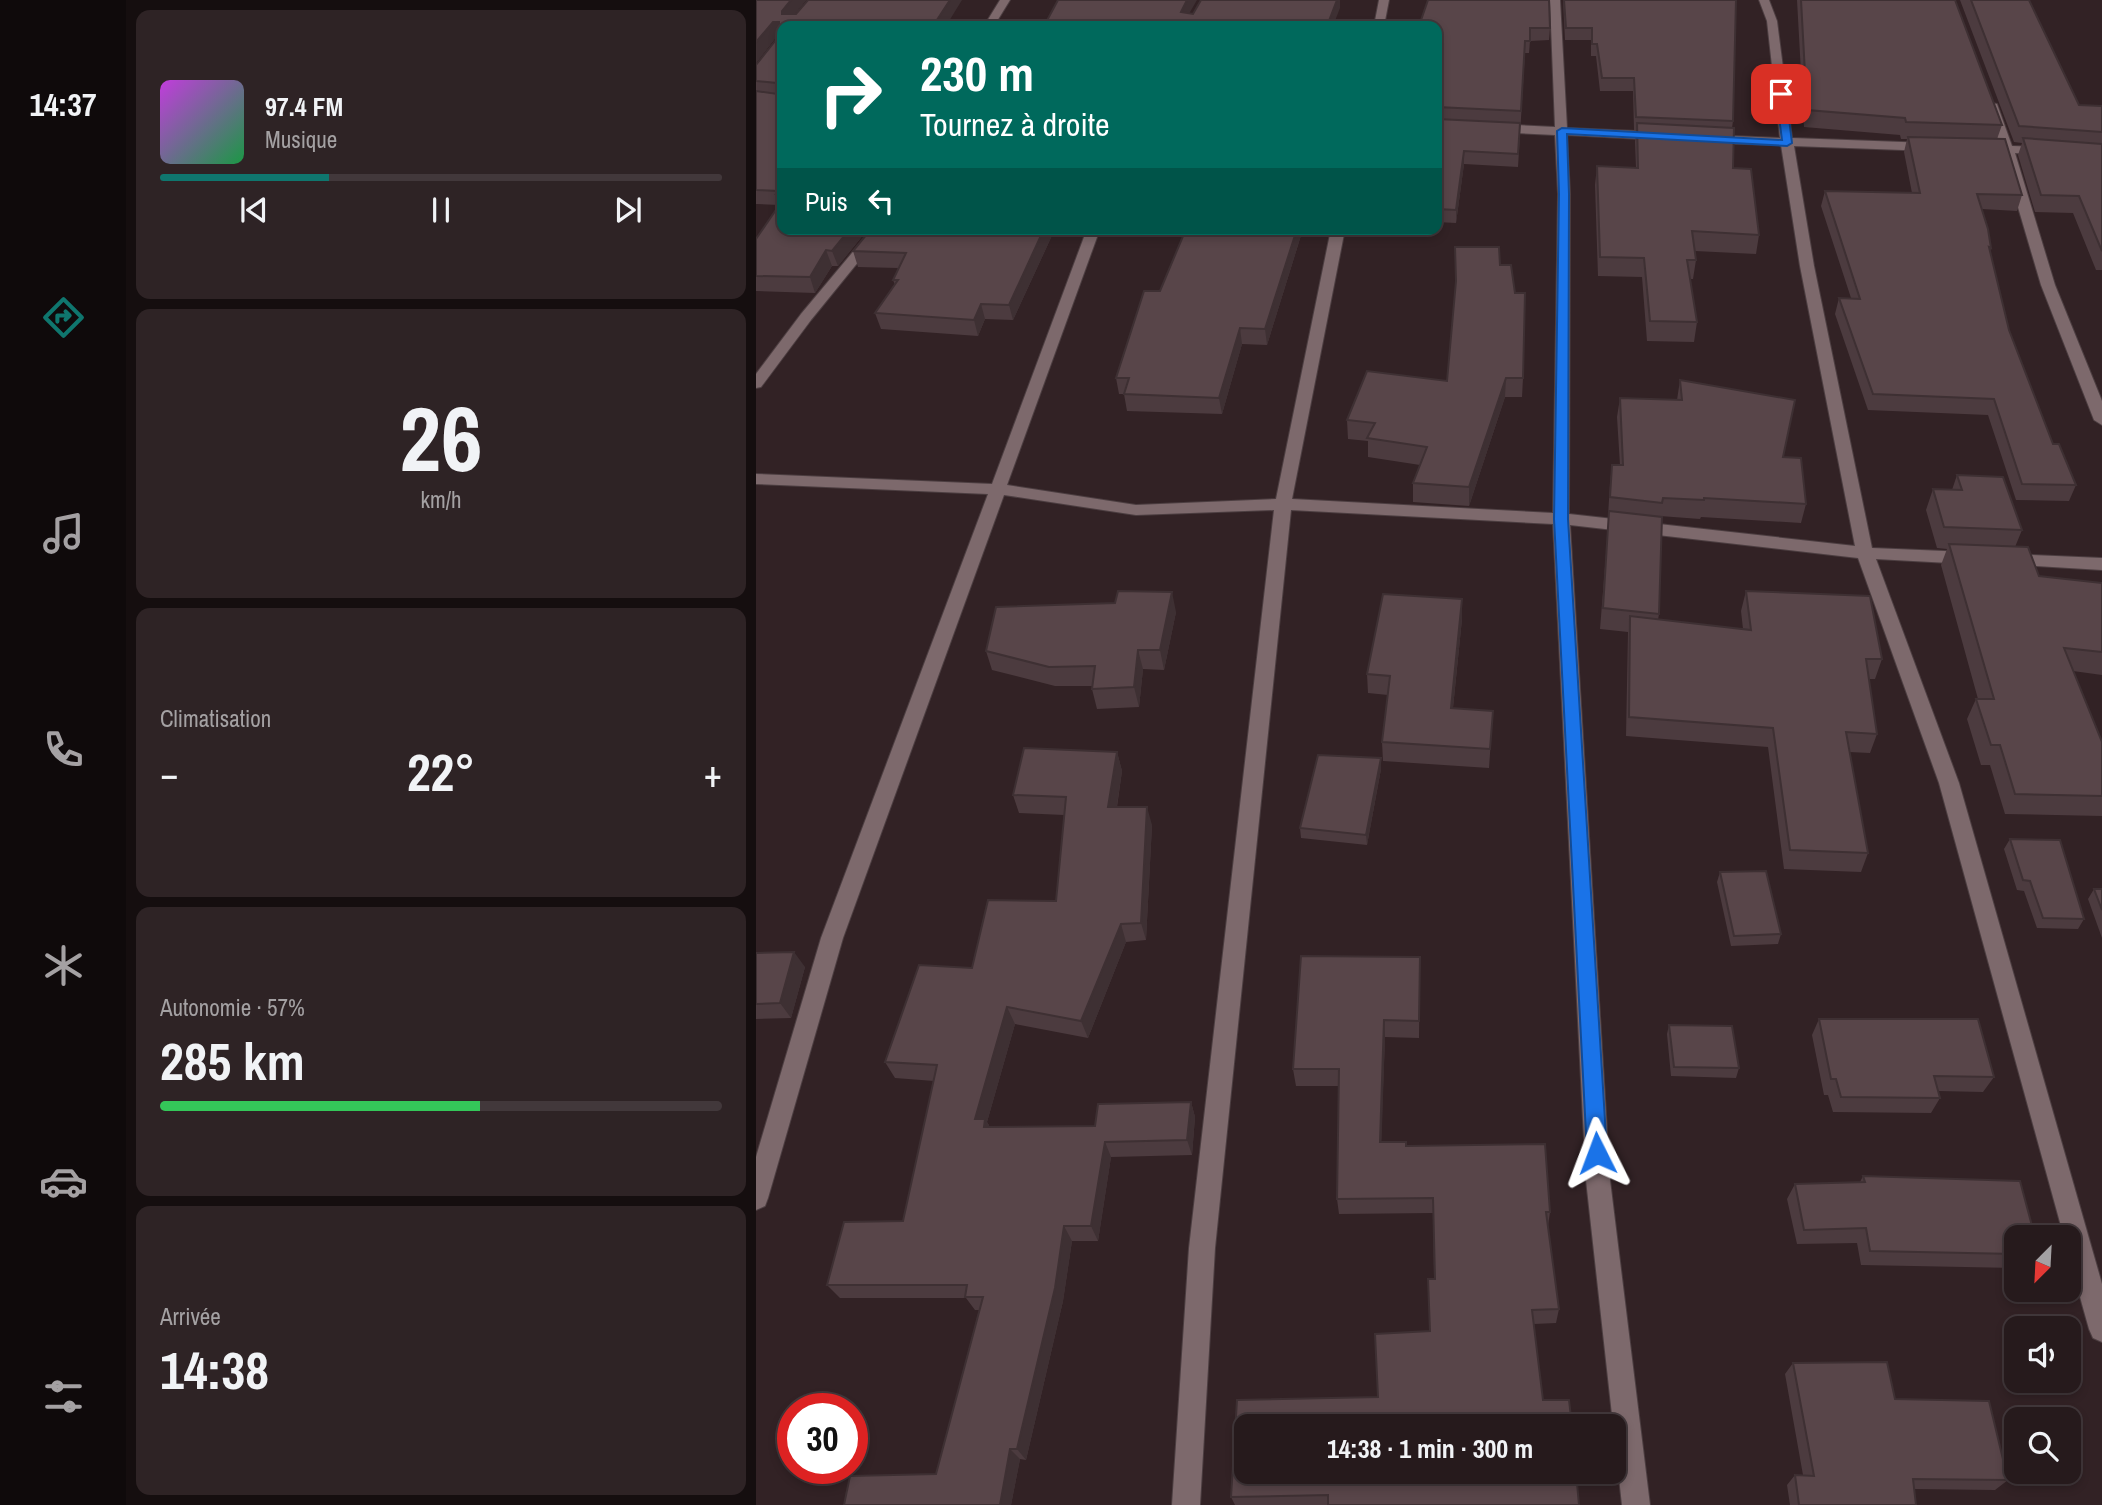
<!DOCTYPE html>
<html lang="fr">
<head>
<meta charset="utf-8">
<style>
	:root { --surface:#261a1c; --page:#2e2325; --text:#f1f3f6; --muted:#a4a1a3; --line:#42383b; --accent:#0f766e }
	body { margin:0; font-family:"Archivo Narrow",sans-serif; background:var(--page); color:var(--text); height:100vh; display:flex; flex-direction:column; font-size:26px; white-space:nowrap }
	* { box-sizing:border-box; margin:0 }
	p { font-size:23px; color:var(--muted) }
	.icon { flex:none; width:38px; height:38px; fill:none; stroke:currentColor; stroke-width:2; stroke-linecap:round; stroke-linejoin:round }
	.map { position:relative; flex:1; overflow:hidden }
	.sheet { display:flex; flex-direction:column; gap:10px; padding:10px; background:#150e0f; width:630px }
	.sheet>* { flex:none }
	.banner { position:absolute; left:21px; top:21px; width:665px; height:214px; border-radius:14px; box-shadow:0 4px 10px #0003,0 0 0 2px var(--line); background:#00695c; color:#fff; overflow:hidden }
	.needle { width:46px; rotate:204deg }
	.controls { position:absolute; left:1248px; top:1225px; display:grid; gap:14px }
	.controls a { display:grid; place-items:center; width:77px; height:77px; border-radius:14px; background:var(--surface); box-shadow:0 4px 10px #0003,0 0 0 2px var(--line); font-size:35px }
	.speed { position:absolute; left:21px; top:1393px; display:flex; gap:14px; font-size:35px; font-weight:700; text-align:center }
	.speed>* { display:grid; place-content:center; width:91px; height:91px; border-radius:50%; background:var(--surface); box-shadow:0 4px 10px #0003,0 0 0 2px var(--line); line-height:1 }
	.speed .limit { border:10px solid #d22; background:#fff; color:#111 }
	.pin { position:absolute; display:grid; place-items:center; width:60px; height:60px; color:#fff; margin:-30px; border-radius:14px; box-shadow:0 4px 10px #0006 }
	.me { position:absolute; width:77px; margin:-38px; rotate:357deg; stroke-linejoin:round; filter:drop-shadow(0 0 5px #0008) }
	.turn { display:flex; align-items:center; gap:24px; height:147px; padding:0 28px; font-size:32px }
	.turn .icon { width:91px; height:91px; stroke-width:2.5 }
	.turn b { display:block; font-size:49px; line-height:60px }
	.then { display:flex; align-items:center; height:66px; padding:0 28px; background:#0003; gap:14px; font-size:26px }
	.big { font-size:52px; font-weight:700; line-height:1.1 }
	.sheet .widget { flex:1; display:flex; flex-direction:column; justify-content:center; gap:10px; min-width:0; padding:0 24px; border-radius:14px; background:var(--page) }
	.sheet .dial { align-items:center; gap:0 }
	.dial b { font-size:91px; line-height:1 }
	.song { display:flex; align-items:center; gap:21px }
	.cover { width:84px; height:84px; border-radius:10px; background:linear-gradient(135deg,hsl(290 70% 55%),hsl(140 70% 35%)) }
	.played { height:7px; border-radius:4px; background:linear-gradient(90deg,var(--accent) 30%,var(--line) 30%) }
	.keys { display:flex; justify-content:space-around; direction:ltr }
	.heat { display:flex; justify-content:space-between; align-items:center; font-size:38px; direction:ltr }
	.charge { height:10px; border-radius:5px; background:linear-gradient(90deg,#34c759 57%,var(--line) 0) }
	.trip { position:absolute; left:478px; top:1414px; width:392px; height:70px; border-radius:14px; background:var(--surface); box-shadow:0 4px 10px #0003,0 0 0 2px var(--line); font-weight:700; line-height:70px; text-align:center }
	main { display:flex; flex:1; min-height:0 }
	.tab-bar { display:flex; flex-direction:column; width:126px; justify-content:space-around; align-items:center; background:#0f0a0b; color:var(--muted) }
	.tab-bar .icon { width:49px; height:49px }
	.tab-bar .on { color:var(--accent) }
	.tab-bar b { font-size:32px; color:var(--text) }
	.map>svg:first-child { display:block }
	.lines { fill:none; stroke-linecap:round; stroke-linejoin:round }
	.minor-casing { stroke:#4c3e41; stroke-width:2 }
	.minor { fill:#7d696c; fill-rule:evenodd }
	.wall { fill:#4c3b3f }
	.shaded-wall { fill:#3e3033 }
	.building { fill:#584549; stroke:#3e3033; stroke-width:2 }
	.route { fill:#1a73e8; stroke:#114b97; stroke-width:2 }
</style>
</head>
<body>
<main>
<nav class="tab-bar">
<b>14:37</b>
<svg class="icon on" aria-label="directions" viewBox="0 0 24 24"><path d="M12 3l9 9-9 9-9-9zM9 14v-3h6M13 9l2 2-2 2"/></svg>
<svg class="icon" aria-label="music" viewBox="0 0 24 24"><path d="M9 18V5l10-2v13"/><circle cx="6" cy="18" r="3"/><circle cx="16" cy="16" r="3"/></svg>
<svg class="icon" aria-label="phone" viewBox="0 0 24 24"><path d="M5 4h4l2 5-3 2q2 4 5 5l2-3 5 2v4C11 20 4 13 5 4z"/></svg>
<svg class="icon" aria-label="climate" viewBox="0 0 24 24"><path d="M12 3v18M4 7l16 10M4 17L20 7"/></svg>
<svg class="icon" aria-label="car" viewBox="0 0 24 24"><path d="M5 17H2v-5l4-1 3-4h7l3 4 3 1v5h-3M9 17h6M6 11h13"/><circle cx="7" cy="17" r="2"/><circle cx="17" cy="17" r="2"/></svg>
<svg class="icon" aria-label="filters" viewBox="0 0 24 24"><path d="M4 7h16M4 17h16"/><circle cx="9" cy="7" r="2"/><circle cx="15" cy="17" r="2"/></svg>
</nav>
<section class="sheet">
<div class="widget">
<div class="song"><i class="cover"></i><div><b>97.4 FM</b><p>Musique</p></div></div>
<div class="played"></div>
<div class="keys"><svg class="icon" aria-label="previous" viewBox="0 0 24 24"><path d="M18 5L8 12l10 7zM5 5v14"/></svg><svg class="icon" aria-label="pause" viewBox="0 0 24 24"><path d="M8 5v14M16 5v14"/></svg><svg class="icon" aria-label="next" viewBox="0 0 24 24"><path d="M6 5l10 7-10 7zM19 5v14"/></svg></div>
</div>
<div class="widget dial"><b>26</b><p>km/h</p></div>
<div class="widget"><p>Climatisation</p>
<div class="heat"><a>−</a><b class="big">22°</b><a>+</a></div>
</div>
<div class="widget"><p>Autonomie · 57%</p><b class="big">285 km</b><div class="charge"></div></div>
<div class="widget"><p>Arrivée</p><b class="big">14:38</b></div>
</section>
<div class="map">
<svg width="1346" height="1505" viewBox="0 0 1346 1505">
	<rect width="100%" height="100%" fill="#322225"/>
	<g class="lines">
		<g class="minor-casing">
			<path id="minor" d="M244 0H254L238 26H228Z
				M623 0H633L628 26H618Z
				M794 0H804L811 128 904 132 910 136 904 140 811 135 814 194 813 514 1099 546 1044 266 1025 145 952 143 946 139 952 135 1024 138 1011 21 1003 0H1013L1021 21 1036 138 1174 143 1180 147 1174 151 1038 146 1058 266 1116 548 1212 552 1220 558 1212 564 1120 559 1203 783 1346 1284V1342L1337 1338 1333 1329 1312 1254V1237H1308L1183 783 1102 558 814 525 854 1180 894 1505H866L830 1180 797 524 535 510 459 1248 444 1505H416L433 1248 518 510 380 515 248 495 87 938 12 1198 9 1206 0 1210V1157L65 938 232 494 0 484V474L236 484 331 229H344L251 485 380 505 520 499 575 229H589L536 499 797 513 802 194 799 135 739 132 733 128 739 124 799 127Z
				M1231 102 1241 104 1256 146 1289 147 1295 151 1289 155 1259 153 1299 285 1346 401V425L1338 420 1285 285 1246 153 1225 152 1219 148 1225 144 1244 145 1229 104Z
				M116 229H129L55 320 5 387 0 388V374L45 314Z
				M1253 554 1346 558V570L1247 564 1244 560Z"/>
		</g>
		<use href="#minor" class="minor"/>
	</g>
	<path class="wall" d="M0 0H50L39 14 206 0 26 26V229H112L82 266H76L59 293 0 291V239L23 205 0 204V65L23 36H21L0 63Z
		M807 0H980L977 121 976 128 977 168 1003 235 1000 254 939 251 940 260 937 279H934L941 322 938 342 891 341 886 277 842 276 839 185 841 166 880 168 879 142 880 130H878L877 91H844L840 56H835V40H809Z
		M1041 0H1199L1246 125 1241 139 1266 195 1261 211 1226 209 1235 248 1234 252 1253 330 1297 444 1320 485 1313 501 1260 500 1232 415 1112 410 1079 314 1083 298H1095L1065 206 1069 191 1156 193 1148 152 1151 139H1145L1144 135 1048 127Z
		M1204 0H1273L1323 105 1346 106V270H1340L1317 213 1279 212 1262 155 1266 143 1258 142Z
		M681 26 794 28 793 40 774 41 773 53H769L762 167 708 164 700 223 681 222Z
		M299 229 257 320 229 319 222 336 125 329 119 313 139 285 137 280 142 268 102 267 97 251Z
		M547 229 511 345 486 344 466 414 371 411 368 394H363L360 378 404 291Z
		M699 247 744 265 767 378 766 397H749L713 506 657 502V483L664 465 612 457V441L592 439 591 420 691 381 699 289Z
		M924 380 1027 457 1050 504 1045 523 945 517 944 519 904 516 903 614 902 620 987 629 985 611 990 591 1126 659 1119 679H1113L1121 734 1114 753 1093 752 1112 853 1105 872 1028 869 1012 747 870 736 872 632 844 629 853 516H852L854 483 856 465H864L861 417 864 398 921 400Z
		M1201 475 1266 530 1259 547 1283 576 1346 583V675L1317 671 1346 742V816L1249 814 1234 765H1225L1211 719 1220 699H1222L1185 565 1191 549 1181 548 1170 510 1177 489 1196 490Z
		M706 599V619L697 708 737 711 733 768 627 761 626 742 632 695 612 693 611 674Z
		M420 612 408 670 387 669 383 707 341 709 336 689V686H299L236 670 230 651Z
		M361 752 366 771 361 807 396 825 390 940 370 942 332 1038 259 1024 231 1122 234 1127 339 1126 435 1102 439 1117 436 1155 355 1157 342 1241H316L307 1301 270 1460 264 1459 255 1505H88L180 1474 223 1310H219L210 1298H84L71 1285 147 1221 178 1081 139 1078 129 1062 216 968 300 901 308 815 263 813 257 795Z
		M625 769 611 845 545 838 544 828Z
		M1254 839 1328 919 1322 929 1281 928 1268 891 1261 890 1248 849Z
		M964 872 1025 934 1022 944 975 946 961 882Z
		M1338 889H1346V938L1332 899Z
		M0 953 49 967 35 1018 0 1019Z
		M664 957 663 1038 629 1037 625 1142 650 1146 794 1212 792 1226 803 1309 800 1323 778 1324 787 1400 823 1505H479L475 1497 622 1397 673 1331 678 1279 677 1213 583 1214 581 1199 583 1086H540L537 1069Z
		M1063 1019 1238 1077 1227 1092 1182 1091 1184 1098 1175 1113 1077 1112 1072 1095H1068L1056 1035Z
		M913 1025 983 1068 980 1078 915 1076 911 1034Z
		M1107 1176 1260 1237V1268L1105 1265 1101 1243 1041 1244 1031 1199 1039 1184 1104 1182Z
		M1037 1363 1139 1399 1252 1480 1239 1490 1158 1489 1160 1505H1034L1031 1485 1039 1475H1047L1029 1374Z"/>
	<path class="shaded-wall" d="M35 0H50L31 24 26 11Z
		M194 0H206L190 26H177Z
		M431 0H441L426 26 425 12Z
		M581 0H584V8L577 26H571Z
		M17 22H23L26 36H21L0 63V42Z
		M708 151V164L700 223V210Z
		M94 229H112L82 266 76 251Z
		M288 229H299L257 320 253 305Z
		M541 229H547L511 345 509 329Z
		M70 250 76 266 59 293 54 277Z
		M225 304 229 319 222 336 218 320Z
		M484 328 486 344 466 414 463 398Z
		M750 378 749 397 713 506V487Z
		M416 592 420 612 408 670 404 650Z
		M706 599V619L695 727V708Z
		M382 650 387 669 383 707 378 687Z
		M361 752 366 771 358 825 352 807Z
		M625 758V769L611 845 610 835Z
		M391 807 396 825 390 940 385 923Z
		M365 924 370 942 332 1038 325 1021Z
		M38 952 49 967 35 1018 24 1003Z
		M251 1007 259 1024 231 1122 238 1135 219 1119Z
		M628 1020 629 1037 625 1158 624 1142Z
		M435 1102 439 1117 436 1155 431 1140Z
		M349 1142 355 1157 342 1241 335 1226Z
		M308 1226 316 1241 307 1301 270 1460 261 1449Z
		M254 1449 264 1459 255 1505H244Z"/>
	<path class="building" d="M0 0H35L26 11V14H40L52 0H194L177 26H26V194H20L22 191 0 190V91L21 94 24 86 21 83 0 81V65L23 36V22H17L0 42Z
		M302 0H431L425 12 437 14 445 0H581L571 26H288Z
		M672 0H793L794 28H774V41H769L765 111 681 107V26H663Z
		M808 0H980L977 121 880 117 878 78H846L841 44H836V28H810Z
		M1045 0H1199L1246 125 1150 122 1149 118 1051 110Z
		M1215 0H1273L1323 105 1346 106V132L1263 126Z
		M681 119 764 123 762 154 708 151 700 210 681 209Z
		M881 123 978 128 977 168 995 169 1003 235 936 231 940 260H931L941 322 894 321 888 258 844 257 841 166 882 168Z
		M1152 137 1249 139 1266 195 1221 194 1232 229 1235 248 1233 247 1253 330 1297 444H1303L1320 485 1266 484 1238 399 1117 394 1083 298 1104 299 1069 191 1164 193Z
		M1267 138 1346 144V251L1323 196 1285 195Z
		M26 201V229H94L76 251 70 250 54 277 0 276V239Z
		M115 229H288L253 305 225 304 218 320 119 313 142 280H137L150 253 97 251Z
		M430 229H541L509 329 484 328 463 398 368 394 373 378H360L388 291H404Z
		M699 247H743L744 265H755L759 293H769L767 378H750L713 487 657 483 671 447 611 438 619 423 591 420 611 371 691 381 700 281Z
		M924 380 1039 400 1027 457 1045 458 1050 504 948 498V500L907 498 906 503 854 497 856 465H867L864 398 926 400Z
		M1201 475 1247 477 1266 530 1188 527 1177 489 1206 490Z
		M853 511 906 517 903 614 847 608Z
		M1193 544 1272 547 1283 576 1346 583V652L1308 648 1346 742V796L1259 794 1244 745H1235L1220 699H1238Z
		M362 591 416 592 404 650H382L378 687 336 689 339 666 293 667 230 651 240 607 359 603Z
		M990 591 1114 596 1126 659H1110L1121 734 1090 732 1112 853 1034 850 1017 728 873 717 874 616 995 630Z
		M627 594 706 599 695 708 737 711 734 749 626 742 634 676 611 674Z
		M268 748 361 752 352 807H391L385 923 365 924 325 1021 251 1007 219 1119H229L228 1127 339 1126 342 1104 435 1102 431 1140 349 1142 335 1226H308L299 1288 261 1449H254L244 1505H88L94 1476 180 1474 227 1297H209L211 1285H71L88 1222 147 1221 181 1065 129 1062 163 965 216 968 232 900 300 901 310 797 257 795Z
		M562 755 625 758 610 835 544 828Z
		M1254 839 1304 840 1328 919 1287 918 1274 881 1267 880Z
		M1010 871 1025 934 978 936 964 872Z
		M1338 889H1346V910Z
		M38 952 24 1003 0 1004V953Z
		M545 956 664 957 663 1021 628 1020 624 1142H650V1146L789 1144 794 1212H790L803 1309 776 1310 787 1400H813L816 1426H490V1472H820L823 1505H572V1495L475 1497 481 1400 622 1397 619 1334 674 1331 672 1279H679L677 1198 581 1199 583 1069H537Z
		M1063 1019H1222L1238 1077 1178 1076 1184 1098 1085 1097 1080 1079H1075Z
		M913 1025 976 1026 983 1068 918 1067Z
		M1107 1176 1264 1181 1279 1237H1260V1254L1114 1251 1110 1228 1048 1230 1039 1184 1109 1182Z
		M1131 1362 1139 1399 1233 1401 1252 1480 1157 1479 1160 1505H1043L1039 1475 1058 1476 1037 1363Z"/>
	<path class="route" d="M1025 91 1030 94 1036 143 1031 146 811 134 813 194 812 519 851 1153 848 1159 841 1162 834 1159 831 1153 798 519 803 194 801 131 806 128 1026 140 1020 94Z"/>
</svg>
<div class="controls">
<a><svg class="needle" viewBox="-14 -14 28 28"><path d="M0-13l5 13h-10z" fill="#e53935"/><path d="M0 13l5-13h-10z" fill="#a4a1a3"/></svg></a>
<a><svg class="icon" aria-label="sound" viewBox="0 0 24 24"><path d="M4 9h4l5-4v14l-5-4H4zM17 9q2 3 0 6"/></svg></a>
<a><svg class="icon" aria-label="search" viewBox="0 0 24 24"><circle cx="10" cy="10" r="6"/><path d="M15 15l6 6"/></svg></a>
</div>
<div class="speed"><div class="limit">30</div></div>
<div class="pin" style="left:1025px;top:94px;background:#d93025"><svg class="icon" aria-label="arrive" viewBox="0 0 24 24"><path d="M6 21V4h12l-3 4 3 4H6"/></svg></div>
<svg class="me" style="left:841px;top:1153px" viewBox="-20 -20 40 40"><path d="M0-17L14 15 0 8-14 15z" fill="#1a73e8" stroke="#fff" stroke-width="4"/></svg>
<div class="trip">14:38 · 1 min · 300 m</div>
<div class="banner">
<div class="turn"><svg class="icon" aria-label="right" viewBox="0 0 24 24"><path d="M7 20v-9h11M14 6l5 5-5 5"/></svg><div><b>230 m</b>Tournez à droite</div></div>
<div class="then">Puis<svg class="icon" aria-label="left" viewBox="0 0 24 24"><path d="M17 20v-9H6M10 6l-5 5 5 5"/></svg></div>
</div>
</div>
</main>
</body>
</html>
